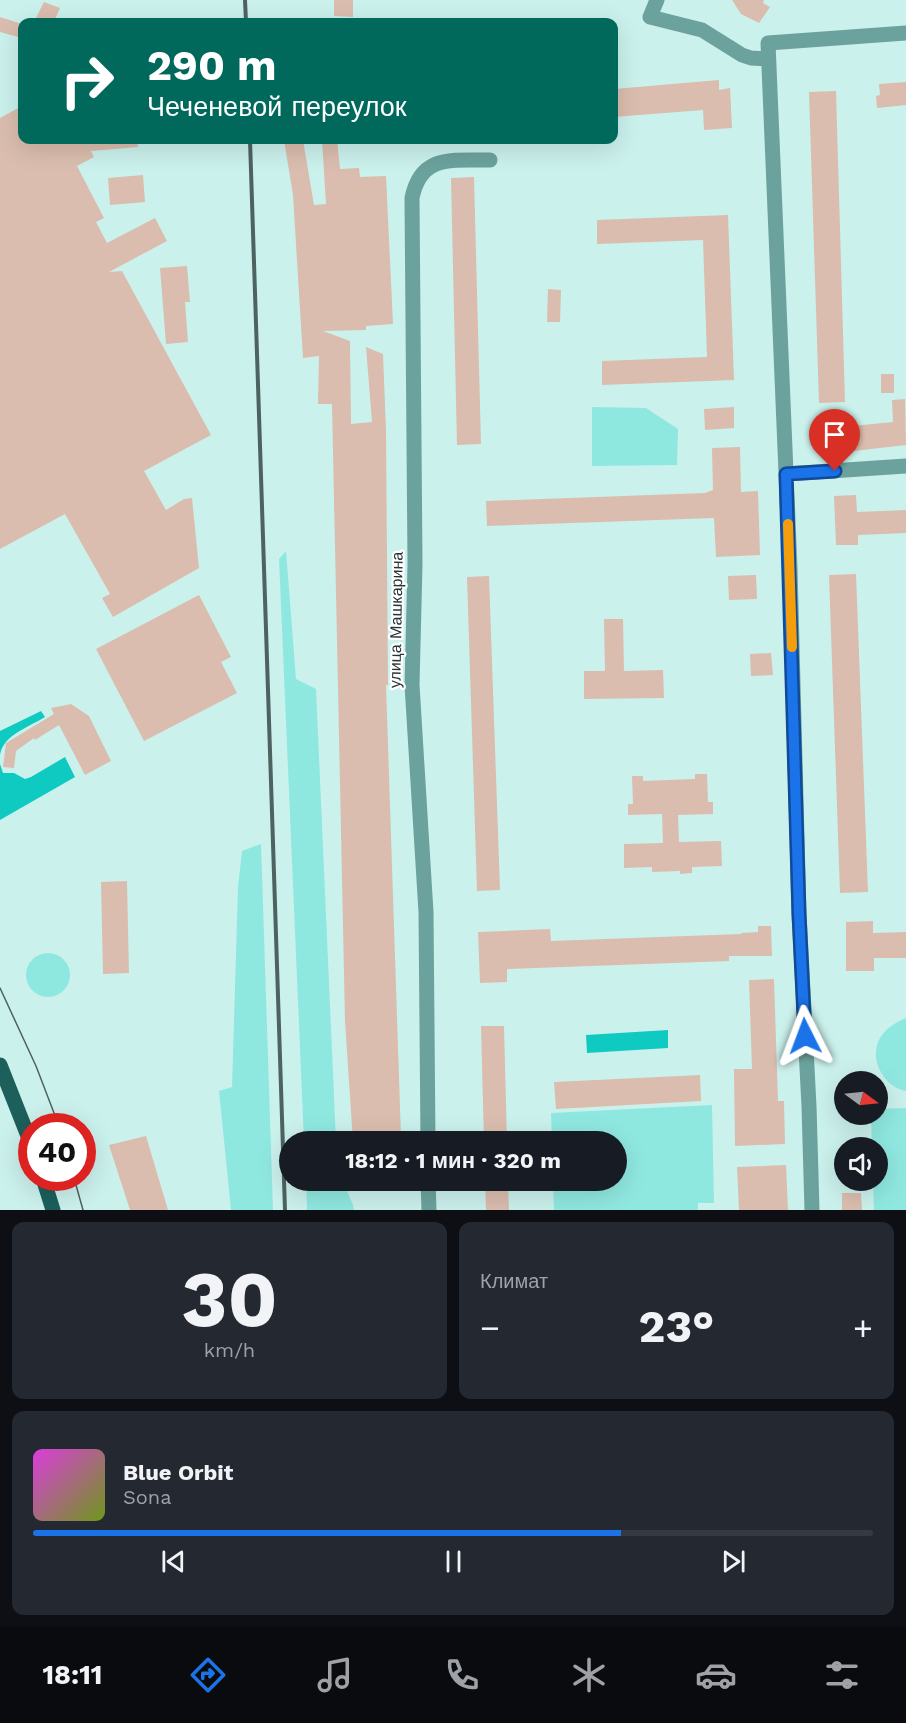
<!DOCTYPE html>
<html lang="ru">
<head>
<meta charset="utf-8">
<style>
	:root { --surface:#171b24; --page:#242831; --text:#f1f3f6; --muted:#9ea1a6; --line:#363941; --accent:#1a73e8 }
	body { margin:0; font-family:"Work Sans",sans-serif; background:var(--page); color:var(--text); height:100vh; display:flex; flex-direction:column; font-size:22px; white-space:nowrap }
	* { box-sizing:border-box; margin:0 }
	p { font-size:20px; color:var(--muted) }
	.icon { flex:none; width:33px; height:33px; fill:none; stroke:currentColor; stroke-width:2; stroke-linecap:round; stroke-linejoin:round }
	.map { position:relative; height:1210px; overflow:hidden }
	.drawer { display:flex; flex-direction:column; gap:12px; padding:12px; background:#0d0f14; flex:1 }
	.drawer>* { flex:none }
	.guide { position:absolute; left:18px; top:18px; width:600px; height:126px; border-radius:12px; box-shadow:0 6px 24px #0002; background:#00695c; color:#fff; overflow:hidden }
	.needle { width:39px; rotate:105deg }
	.controls { position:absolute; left:834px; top:1071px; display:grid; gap:12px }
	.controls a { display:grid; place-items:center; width:54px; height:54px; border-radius:50%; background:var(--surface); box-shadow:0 6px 24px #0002; font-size:30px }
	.speed { position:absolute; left:18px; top:1113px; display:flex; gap:12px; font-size:30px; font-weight:700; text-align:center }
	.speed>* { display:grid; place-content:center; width:78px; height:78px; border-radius:50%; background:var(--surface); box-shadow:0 6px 24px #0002; line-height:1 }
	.speed .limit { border:9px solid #d22; background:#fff; color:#111 }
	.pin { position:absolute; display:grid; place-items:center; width:51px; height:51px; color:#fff; margin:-62px -26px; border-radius:50% 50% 50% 0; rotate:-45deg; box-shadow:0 0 6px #0007 }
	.pin .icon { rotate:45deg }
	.me { position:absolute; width:66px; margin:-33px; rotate:357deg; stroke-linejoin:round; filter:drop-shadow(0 0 4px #0008) }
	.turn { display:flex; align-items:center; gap:21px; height:126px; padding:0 30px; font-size:27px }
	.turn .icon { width:78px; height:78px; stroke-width:2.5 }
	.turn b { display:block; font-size:42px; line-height:51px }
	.big { font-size:45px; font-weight:700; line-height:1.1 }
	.drawer .tile { flex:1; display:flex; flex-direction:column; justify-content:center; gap:9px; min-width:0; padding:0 21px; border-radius:12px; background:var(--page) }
	.drawer .dial { align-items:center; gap:0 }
	.dial b { font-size:78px; line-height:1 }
	.song { display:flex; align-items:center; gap:18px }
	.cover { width:72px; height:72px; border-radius:9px; background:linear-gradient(135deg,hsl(300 70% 55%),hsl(80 70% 35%)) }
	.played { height:6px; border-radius:3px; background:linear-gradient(90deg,var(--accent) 70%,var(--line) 70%) }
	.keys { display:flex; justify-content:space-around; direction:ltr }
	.heat { display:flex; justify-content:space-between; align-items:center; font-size:33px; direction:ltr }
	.drawer .tiles { flex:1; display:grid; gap:12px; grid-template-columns:1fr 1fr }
	.tile:last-child { grid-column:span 2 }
	.trip { position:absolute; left:279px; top:1131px; width:348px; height:60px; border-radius:30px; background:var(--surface); box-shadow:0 6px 24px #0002; font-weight:700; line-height:60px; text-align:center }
	.tabs { display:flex; height:96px; justify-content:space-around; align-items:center; background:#090b0e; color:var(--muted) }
	.tabs .icon { width:42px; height:42px }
	.tabs .current { color:var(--accent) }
	.tabs b { font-size:27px; color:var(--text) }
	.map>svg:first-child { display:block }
	.green { fill:#8fe8e0 }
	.forest { fill:#0fcac1 }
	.building { fill:#dabdae }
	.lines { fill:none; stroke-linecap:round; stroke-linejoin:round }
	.minor { stroke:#6ba29d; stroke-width:15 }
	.major { stroke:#1c5f5b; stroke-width:15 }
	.tram { stroke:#4e6260; stroke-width:1.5 }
	.rail { stroke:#4e6260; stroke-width:4 }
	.route-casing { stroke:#114b97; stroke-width:15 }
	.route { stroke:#1a73e8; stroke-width:10 }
	.slow { stroke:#f59e0b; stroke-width:10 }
	.labels { text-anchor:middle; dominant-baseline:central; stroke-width:4.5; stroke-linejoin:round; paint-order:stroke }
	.street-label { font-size:16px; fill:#263533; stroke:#fff }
</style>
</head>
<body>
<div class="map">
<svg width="906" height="1210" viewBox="0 0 906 1210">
	<rect width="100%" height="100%" fill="#cbf1ed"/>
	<path class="green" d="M592 407 646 408 678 429 677 465 592 466Z
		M286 551 296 679 316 689 336 1141H304L279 559Z
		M261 844 273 1210H231L219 1091 232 1087 238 887 242 851Z
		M26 975a22 22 0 1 1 44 0a22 22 0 1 1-44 0Z
		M906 1018V1091C884 1087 868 1059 880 1038 885 1029 896 1022 906 1018Z
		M712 1105 714 1203H698V1210H554L553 1181 616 1180V1142L552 1141 551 1113Z
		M906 1108V1210H874L873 1181 878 1180V1148L872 1147 871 1115 878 1114V1109Z
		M306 1181H343L353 1205 354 1210H307Z"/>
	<path class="forest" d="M41 711 45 717C29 727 3 735 0 755V731Z
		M65 757 75 777 0 820V764L3 773H14L25 779 31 777Z
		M668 1030V1048L587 1053 586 1035Z"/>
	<path class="building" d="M334 0H353V17L334 16Z
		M732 0H764L763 3 770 7 759 23 741 14Z
		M44 2 60 8 54 22H34Z
		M0 17 22 24V38L0 32Z
		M719 80V90L730 88 732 128 704 130 703 110 614 117V89Z
		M906 82V105L877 108 876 96 880 95 879 84Z
		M836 91 845 402 819 403 809 92Z
		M22 106V140H137L138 147 91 151 94 157 77 166 104 218 96 222 107 243 155 218 167 241 109 272 122 271 211 435 144 471 166 510 184 499 192 498 199 568 113 617 102 598 110 594 65 514 0 549V118Z
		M284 140H303L314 205 326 204 322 140H337L340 169 359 168 360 177 386 176 393 324 366 326V330L323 331 350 341 351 424 372 422 366 347 383 354 386 431 388 685H386L401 1137 378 1142H353L345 1021 332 404H318L319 356 303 358 293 195Z
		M143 175 145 202 110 205 108 178Z
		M474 177 481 444 457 445 451 178Z
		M728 215 734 380 602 385V361L707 357 703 240 597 244V220Z
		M187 266 190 302H185L188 342 166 344 160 268Z
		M548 289 561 290 560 322H547Z
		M881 374H894V393H881Z
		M905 399 906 445 819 455 817 435 831 433V428L893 422 892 400Z
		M734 407V428L705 430 704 409Z
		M740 447 741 492 758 491 760 555 716 557 714 518 487 526 486 501 705 493 713 490 712 448Z
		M856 495 857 512 906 510V533L858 535V545H836L834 496Z
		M856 574 868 892 840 893 829 575Z
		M756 575 757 599 729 600 728 576Z
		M489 576 500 890 477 891 467 577Z
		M199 595 231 657 221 662 237 693 144 741 96 649Z
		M604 619H623L624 671 663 670 664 698 584 699V671H605Z
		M771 653 773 675 751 676 750 654Z
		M71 704 89 716 111 761 85 775 59 725 35 740 34 738 16 751 14 768 3 767 6 743 54 714 51 708Z
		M695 774H707L708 802H713V814L678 815 679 842 721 841 722 866 692 867V873L680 874V871L652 872V867L624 868V844L663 843 662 814 628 815V804H633L632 776H643V781L695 779Z
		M127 881 129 973 103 974 101 882Z
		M873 921V933L906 932V958H874V971H846V922Z
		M758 926H771L772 956H729V961L507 969V982L480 983 478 932 550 929 551 941 741 934V933L758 932Z
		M774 979 778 1101H784L785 1144 735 1146 734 1069H752L749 980Z
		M481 1026H504L507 1142H484Z
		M700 1075 701 1101 556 1109 554 1082Z
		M146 1136 168 1210H130L109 1145Z
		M786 1165 788 1210H739L737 1167Z
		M485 1180H508L509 1210H486Z
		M842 1193H861L862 1210H842Z"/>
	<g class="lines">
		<path class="minor" d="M657 0 650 17 702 30 742 55 751 58 768 59
			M786 474 906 466
			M428 1142 426 912 412 685 415 564 412 198C421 153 453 161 490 160
			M428 1180 429 1210
			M812 1210 809 1106 799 914 790 568 768 43 906 33"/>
		<path class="major" d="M0 1065 32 1146
			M43 1178 53 1210"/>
		<path class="tram" d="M0 988 36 1066 59 1126
			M74 1178 83 1210"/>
		<path class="rail" d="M245 0 246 22
			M250 140 285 1210"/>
	</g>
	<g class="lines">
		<g class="route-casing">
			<path id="route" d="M805 1036 799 914 786 474 835 471"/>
		</g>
		<use href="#route" class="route"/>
		<path class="slow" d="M788 524 792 647"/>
	</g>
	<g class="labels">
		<g class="street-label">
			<text transform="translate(396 620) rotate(-89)">улица Машкарина</text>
		</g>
	</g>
</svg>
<div class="controls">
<a><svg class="needle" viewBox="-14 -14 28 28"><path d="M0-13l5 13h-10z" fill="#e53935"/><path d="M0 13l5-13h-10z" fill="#9ea1a6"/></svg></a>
<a><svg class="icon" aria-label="sound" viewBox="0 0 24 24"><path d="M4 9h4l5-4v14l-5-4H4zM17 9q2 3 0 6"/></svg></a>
</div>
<div class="speed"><div class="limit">40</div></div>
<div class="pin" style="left:835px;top:471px;background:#d93025"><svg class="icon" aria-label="arrive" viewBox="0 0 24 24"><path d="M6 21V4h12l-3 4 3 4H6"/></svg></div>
<svg class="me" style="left:805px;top:1036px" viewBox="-20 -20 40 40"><path d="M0-17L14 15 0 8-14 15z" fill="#1a73e8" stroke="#fff" stroke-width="4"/></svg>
<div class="trip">18:12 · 1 мин · 320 m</div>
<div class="guide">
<div class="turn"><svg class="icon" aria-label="right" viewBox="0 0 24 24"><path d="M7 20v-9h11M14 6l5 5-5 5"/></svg><div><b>290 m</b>Чеченевой переулок</div></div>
</div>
</div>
<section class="drawer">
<div class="tiles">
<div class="tile dial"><b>30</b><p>km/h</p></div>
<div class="tile"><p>Климат</p>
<div class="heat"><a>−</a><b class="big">23°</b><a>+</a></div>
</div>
<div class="tile">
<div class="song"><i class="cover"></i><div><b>Blue Orbit</b><p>Sona</p></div></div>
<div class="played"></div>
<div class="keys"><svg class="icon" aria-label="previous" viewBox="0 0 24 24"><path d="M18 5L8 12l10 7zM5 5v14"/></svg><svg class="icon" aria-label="pause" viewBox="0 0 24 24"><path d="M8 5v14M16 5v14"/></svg><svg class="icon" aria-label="next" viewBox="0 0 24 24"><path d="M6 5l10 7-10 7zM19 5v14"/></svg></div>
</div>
</div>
</section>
<nav class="tabs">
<b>18:11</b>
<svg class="icon current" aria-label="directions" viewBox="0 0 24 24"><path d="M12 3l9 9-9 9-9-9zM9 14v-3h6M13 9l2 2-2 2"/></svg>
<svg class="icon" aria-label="music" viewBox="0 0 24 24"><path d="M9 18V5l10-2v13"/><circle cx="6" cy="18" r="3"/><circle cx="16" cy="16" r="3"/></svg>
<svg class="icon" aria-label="phone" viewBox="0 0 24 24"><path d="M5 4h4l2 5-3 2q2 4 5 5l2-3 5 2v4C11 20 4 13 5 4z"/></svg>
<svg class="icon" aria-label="climate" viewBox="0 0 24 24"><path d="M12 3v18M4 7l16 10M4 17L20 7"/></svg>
<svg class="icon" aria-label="car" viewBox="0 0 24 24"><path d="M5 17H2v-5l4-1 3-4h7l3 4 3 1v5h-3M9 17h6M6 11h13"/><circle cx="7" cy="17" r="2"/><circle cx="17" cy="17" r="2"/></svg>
<svg class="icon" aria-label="filters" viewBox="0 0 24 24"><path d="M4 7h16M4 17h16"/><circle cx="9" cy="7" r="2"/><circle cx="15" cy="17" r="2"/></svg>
</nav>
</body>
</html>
